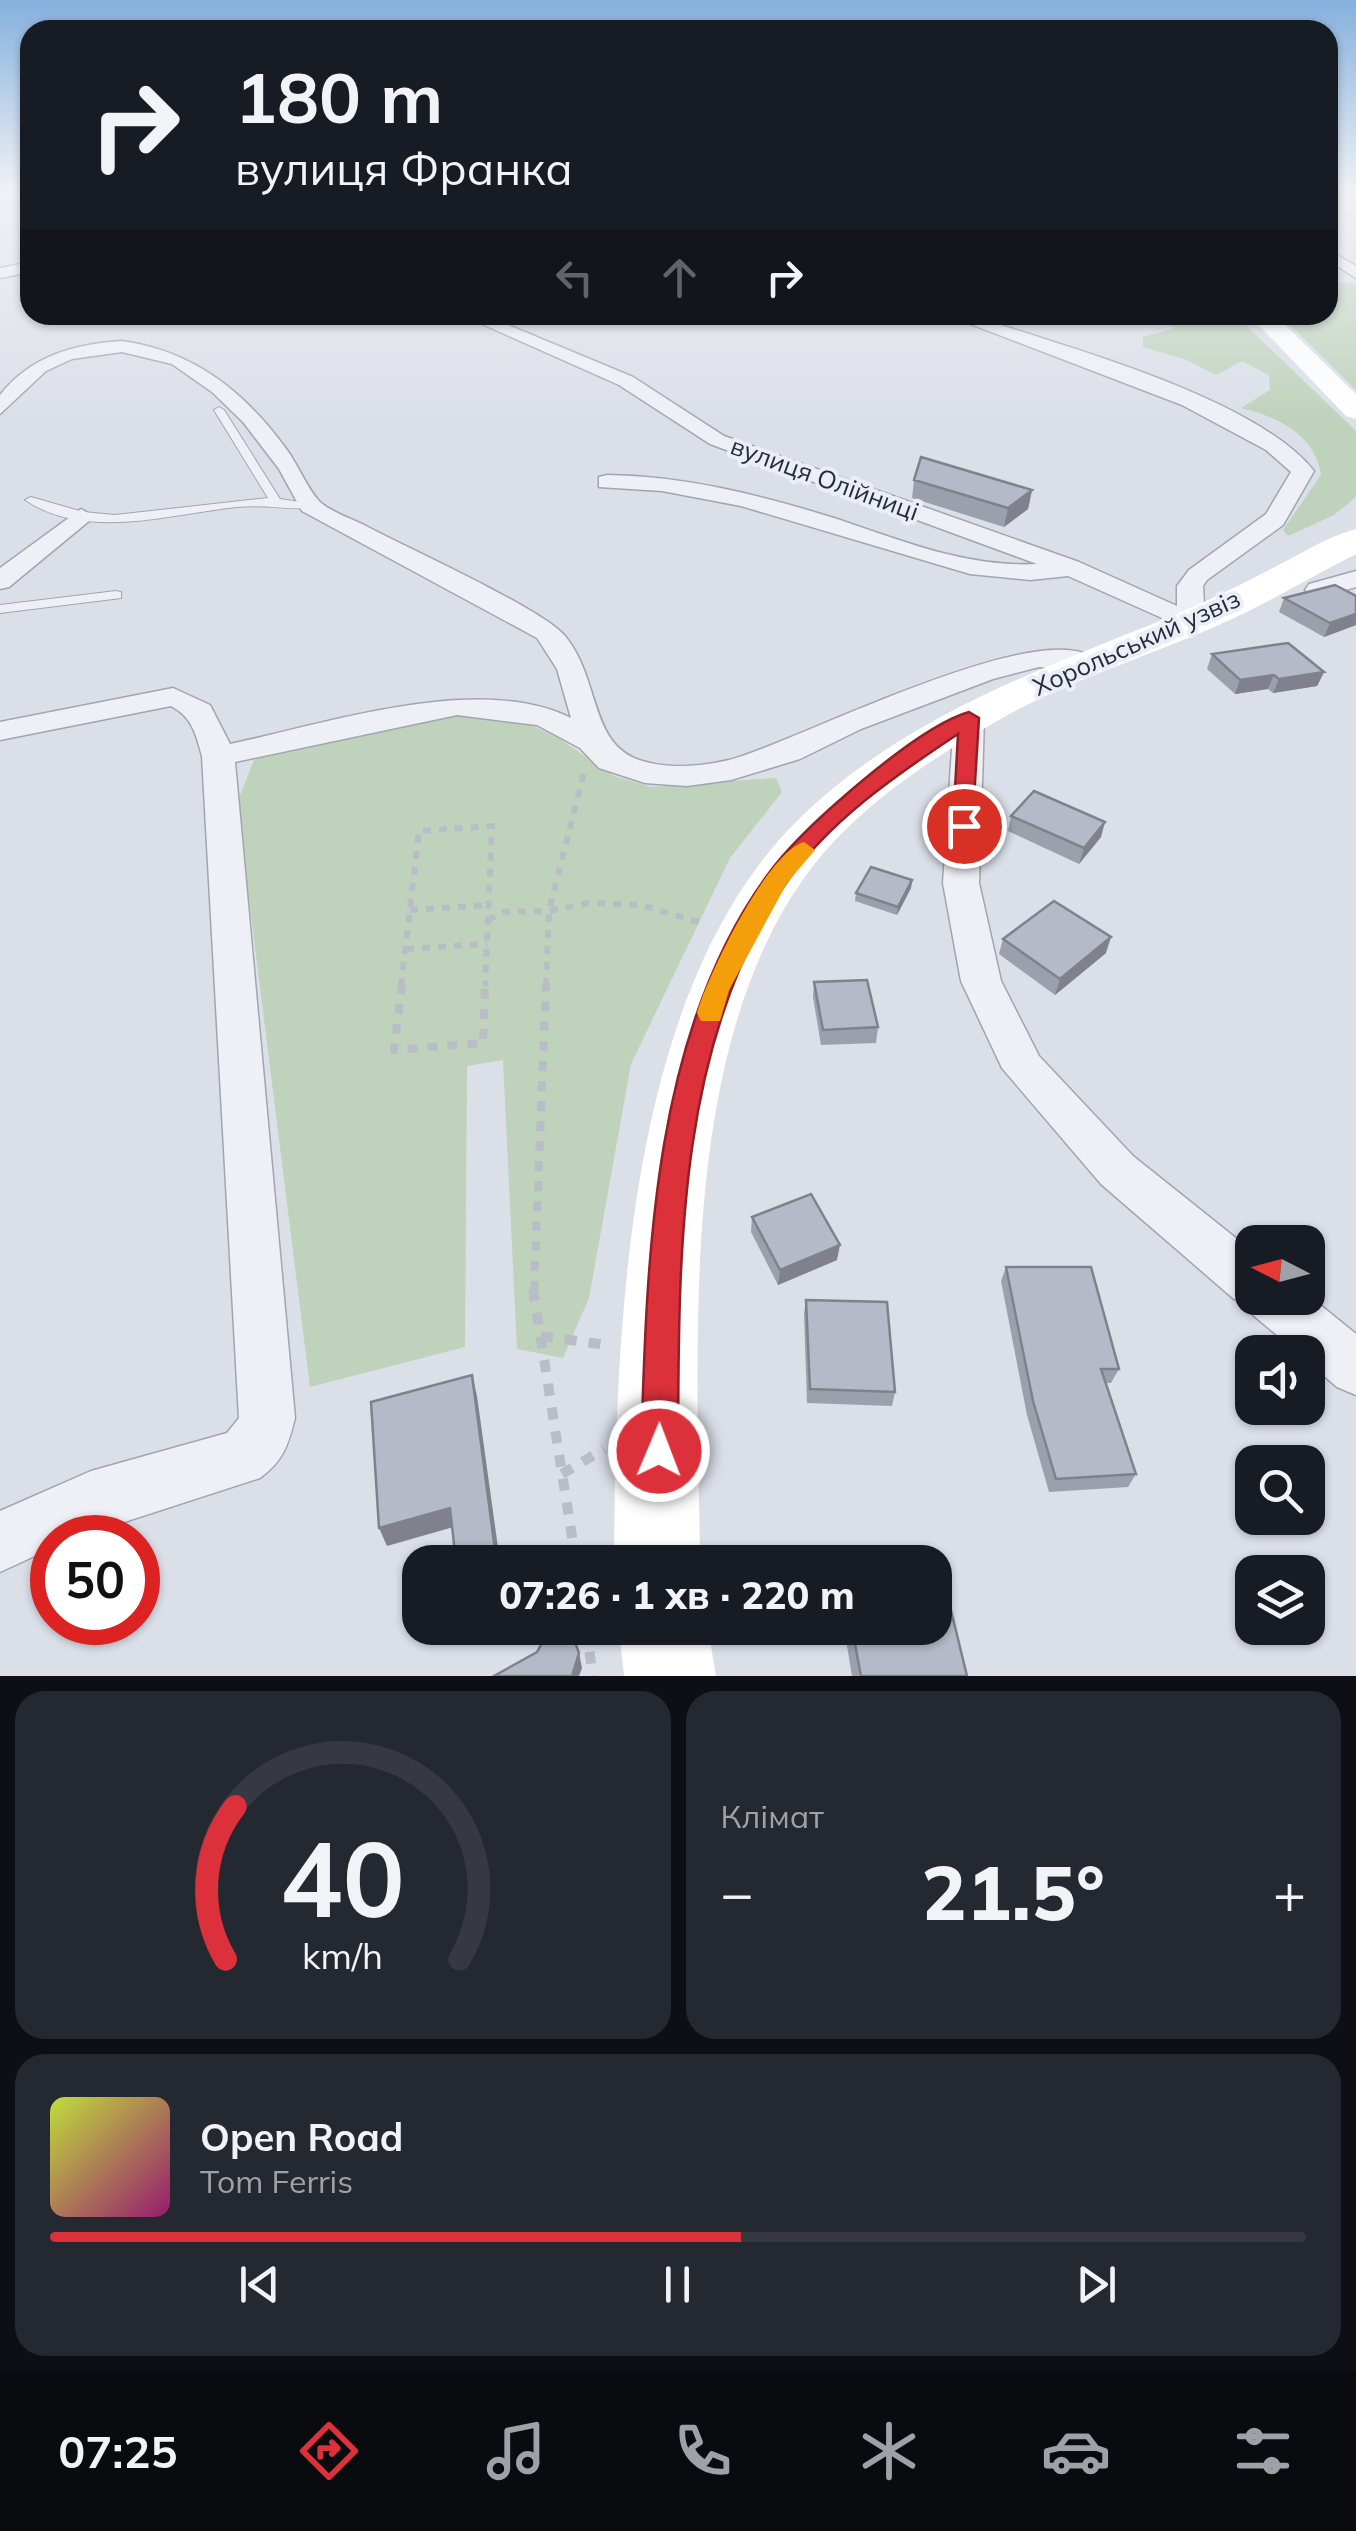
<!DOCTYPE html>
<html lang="uk">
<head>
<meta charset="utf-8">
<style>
	:root { --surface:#171b24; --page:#242831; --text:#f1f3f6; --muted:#9ea1a6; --line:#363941; --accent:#dc313a }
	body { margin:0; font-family:Mulish,sans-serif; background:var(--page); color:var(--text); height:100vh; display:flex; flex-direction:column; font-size:38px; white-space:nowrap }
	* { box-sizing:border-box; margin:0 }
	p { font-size:32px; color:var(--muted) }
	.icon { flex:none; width:55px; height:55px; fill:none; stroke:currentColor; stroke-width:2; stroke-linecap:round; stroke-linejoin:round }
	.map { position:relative; height:1676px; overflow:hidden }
	.panel { display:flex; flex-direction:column; gap:15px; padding:15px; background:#0d0f14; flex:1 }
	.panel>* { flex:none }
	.guide { position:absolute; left:20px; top:20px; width:1318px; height:305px; border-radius:30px; box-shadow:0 2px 8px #0004; background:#171b24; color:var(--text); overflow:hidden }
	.needle { width:65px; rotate:276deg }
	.controls { position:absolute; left:1235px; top:1225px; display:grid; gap:20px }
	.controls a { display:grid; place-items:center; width:90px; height:90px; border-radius:20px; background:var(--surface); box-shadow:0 2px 8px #0004; font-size:50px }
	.speed { position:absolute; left:30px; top:1515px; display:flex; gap:20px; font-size:50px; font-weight:700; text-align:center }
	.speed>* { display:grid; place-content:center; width:130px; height:130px; border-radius:50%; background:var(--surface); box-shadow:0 2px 8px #0004; line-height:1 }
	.speed .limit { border:15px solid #d22; background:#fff; color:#111 }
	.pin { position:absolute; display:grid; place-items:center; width:85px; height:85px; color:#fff; margin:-42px; border:5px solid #fff; border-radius:50%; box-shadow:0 2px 10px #0007 }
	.me { position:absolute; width:110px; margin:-55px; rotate:1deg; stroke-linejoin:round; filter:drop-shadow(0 0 8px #0008) }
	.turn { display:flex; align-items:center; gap:35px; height:210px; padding:0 50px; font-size:45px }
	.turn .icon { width:130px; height:130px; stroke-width:2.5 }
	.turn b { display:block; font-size:70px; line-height:85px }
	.lanes { display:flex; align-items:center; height:95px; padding:0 50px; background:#0003; justify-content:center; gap:50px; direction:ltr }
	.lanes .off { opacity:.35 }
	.big { font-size:75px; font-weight:800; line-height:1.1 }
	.panel .widget { flex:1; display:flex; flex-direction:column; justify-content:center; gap:15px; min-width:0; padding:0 35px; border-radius:30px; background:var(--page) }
	.panel .dial { align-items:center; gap:0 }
	.dial svg { height:260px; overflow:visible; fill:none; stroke:var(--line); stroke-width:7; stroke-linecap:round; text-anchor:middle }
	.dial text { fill:var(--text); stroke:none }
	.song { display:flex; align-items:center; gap:30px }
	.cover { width:120px; height:120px; border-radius:15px; background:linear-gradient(135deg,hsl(70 70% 55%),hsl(320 70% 35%)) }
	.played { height:10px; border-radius:5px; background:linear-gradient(90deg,var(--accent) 55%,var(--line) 55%) }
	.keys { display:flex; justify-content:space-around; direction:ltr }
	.heat { display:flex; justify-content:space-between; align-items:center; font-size:55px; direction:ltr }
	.panel .tiles { flex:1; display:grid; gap:15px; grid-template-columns:1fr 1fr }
	.widget:last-child { grid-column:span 2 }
	.trip { position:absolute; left:402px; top:1545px; width:550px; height:100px; border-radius:30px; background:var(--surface); box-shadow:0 2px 8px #0004; font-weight:800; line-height:100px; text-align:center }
	.tabs { display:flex; height:160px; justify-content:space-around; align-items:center; background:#090b0e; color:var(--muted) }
	.tabs .icon { width:70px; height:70px }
	.tabs .active { color:var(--accent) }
	.tabs b { font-size:45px; color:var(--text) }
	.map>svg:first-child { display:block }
	.green { fill:#bfd2bc }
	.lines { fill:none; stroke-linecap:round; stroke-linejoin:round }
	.lane-casing { stroke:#a0a5b2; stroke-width:2 }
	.street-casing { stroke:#a0a5b2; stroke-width:3 }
	.path-far3 { stroke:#b9bdc6; stroke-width:2.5; stroke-dasharray:2.5 2.5; stroke-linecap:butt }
	.path-far2 { stroke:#b9bdc6; stroke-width:6; stroke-dasharray:8 8; stroke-linecap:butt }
	.path-far1 { stroke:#b9bdc6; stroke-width:8; stroke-dasharray:10 10; stroke-linecap:butt }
	.path { stroke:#b9bdc6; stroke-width:10; stroke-dasharray:12 12; stroke-linecap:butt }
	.lane { fill:#eef0f6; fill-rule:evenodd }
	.street { fill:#eef0f6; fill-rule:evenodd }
	.secondary { fill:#fff; fill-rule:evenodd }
	.wall { fill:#9ca0ac }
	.shaded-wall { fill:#7f828c }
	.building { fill:#b5bac8; stroke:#7f828c; stroke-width:2.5 }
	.route { fill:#dc313a; stroke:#8f2026; stroke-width:2.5 }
	.slow { fill:#f59e0b }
	.labels { text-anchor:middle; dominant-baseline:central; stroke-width:8; stroke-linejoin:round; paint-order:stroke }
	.far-street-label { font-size:25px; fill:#242b3f; stroke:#ebeef5 }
</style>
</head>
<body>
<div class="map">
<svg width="1356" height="1676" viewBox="0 0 1356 1676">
	<rect width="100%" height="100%" fill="#dbdfe8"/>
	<path class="green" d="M1328 281 1356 284V390L1280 315H1328Z
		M1155 315H1235L1356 431V497L1334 515 1288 536 1283 530 1321 475C1315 434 1278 417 1241 408L1270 390 1269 375 1242 361 1216 375 1187 360 1143 347V337L1175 328Z
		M449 713 522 721 557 737 614 776 651 787 776 778 782 792 730 858 631 1064 589 1298 563 1358 517 1349 503 1060 467 1066 465 1347 310 1387 237 803 254 760 285 747Z"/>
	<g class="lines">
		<g class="lane-casing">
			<path id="lane" d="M219 407 224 410 280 499 314 504V508C289 510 264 504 237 507 170 514 87 541 25 500L31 497 83 512 115 515 268 498 214 410Z
				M116 591 121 592V598L0 613V605Z"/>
		</g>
		<g class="street-casing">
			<path id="street" d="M1328 250 1356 266V278L1328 260Z
				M30 262V272L0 278V268Z
				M462 315H484L633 377 724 436 1079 562 1177 606V586L1189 570 1266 514 1291 472 1266 450 1182 405 947 315H971C1063 347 1254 396 1314 471L1283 525 1207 580 1203 586 1205 623 1191 631 1068 576 1030 580 970 574 741 506 662 491 599 487V477L607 475C685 476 760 495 834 518 900 540 967 568 1037 564L710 444 619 385Z
				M122 341C194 351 245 392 287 450 298 465 307 488 319 501 330 512 353 519 366 526 405 547 543 609 565 636 602 681 588 748 646 762 671 769 703 766 729 760 789 746 1058 605 1099 664L1085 673 1039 667 993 679 861 729 800 759 731 780 687 786 645 783 599 768 580 748 537 725 457 715 235 762 295 1418C288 1446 283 1461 260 1478L75 1538H52V1548L0 1572V1511L91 1471 227 1433 239 1418 202 756C196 734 192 717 171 706L0 740V722L173 688 210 705 230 744C325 724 481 672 571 718L557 669 537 638 302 511 279 469 243 422 212 392 172 364 122 352 72 359 46 371 0 414V395C31 356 74 344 122 341Z
				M81 509 93 516 89 521 9 587 0 589V568Z
				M1356 571V587L1318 598 1305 590 1309 584Z
				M969 710 984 719 979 883 1001 981 1039 1056 1133 1156 1252 1251V1298L1308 1295 1356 1334V1395L1337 1387 1308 1362V1352H1297L1253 1315 1248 1304 1234 1299 1101 1184 1002 1068 961 981 943 883 954 719Z"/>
		</g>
		<path class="path-far3" d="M1328 213 1356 216"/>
		<path class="path-far2" d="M410 910 489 905
			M488 920 503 912 549 911 589 903 641 905 706 924
			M406 949 487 944
			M401 986 419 831 492 826 485 986
			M546 986 549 911 584 772"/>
		<path class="path-far1" d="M402 984 394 1050 483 1043 485 984
			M534 1291 546 984"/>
		<path class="path" d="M533 1289 576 1562
			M541 1336 607 1345
			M562 1474 604 1449
			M586 1628 593 1676"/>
		<use href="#lane" class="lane"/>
		<use href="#street" class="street"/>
		<path class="secondary" d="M1249 315H1275L1356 394V419L1346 416Z
			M1356 529V554C1311 577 1268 603 1221 624 1150 656 1074 678 1006 716 935 756 859 805 810 870 676 1048 698 1350 700 1562H614C616 1334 624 994 796 822 894 724 1025 675 1150 625 1190 609 1229 591 1267 571 1296 557 1325 537 1356 529Z
			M619 1628H708L716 1676H624Z"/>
	</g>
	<path class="wall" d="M914 480 1032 490 1028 509 1004 527 912 498Z
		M1356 596V625L1324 637 1279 612 1284 598Z
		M1212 654 1324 672 1317 686 1273 693 1268 689 1235 694 1207 669Z
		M1011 816 1101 837 1079 864 1008 831Z
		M912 880 911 888 897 915 855 901 856 893Z
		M1003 939 1106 953 1055 995 999 954Z
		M814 982 878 1027 876 1043 821 1045 813 997Z
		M752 1217 837 1260 778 1285 751 1232Z
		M1006 1267 1119 1369 1111 1383H1106L1136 1474 1128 1487 1049 1492 1027 1415 1001 1281Z
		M806 1300 895 1392 892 1406 807 1403 804 1314Z
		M844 1628H935L967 1676H852Z"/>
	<path class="shaded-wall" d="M1032 490 1028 509 1004 527 1008 508Z
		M1356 614V625L1324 637 1330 623Z
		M1324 672 1317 686 1273 693 1279 679Z
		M1274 675 1268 689 1235 694 1240 680Z
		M1105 822 1101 837 1079 864 1084 848Z
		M912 880 911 888 897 915 898 907Z
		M1111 937 1106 953 1055 995 1060 979Z
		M840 1245 837 1260 778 1285 780 1270Z
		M472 1375 477 1396 500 1562H479Z
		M450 1508 457 1526 387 1546 379 1528Z
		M579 1653 582 1668 579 1676H572Z"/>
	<path class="building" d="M921 457 1032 490 1008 508 914 480Z
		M1335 585 1356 596V614L1330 623 1284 598Z
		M1288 643 1324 672 1279 679 1274 675 1240 680 1212 654Z
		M1034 791 1105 822 1084 848 1011 816Z
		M871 867 912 880 898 907 856 893Z
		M1054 901 1111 937 1060 979 1003 939Z
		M867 980 878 1027 823 1030 814 982Z
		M811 1194 840 1245 780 1270 752 1217Z
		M1006 1267H1091L1119 1369H1101L1136 1474 1056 1479 1033 1401Z
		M806 1300 887 1302 895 1392 810 1389Z
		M472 1375 496 1558 479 1562H456L450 1508 379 1528 371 1402Z
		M940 1565 967 1676H861L852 1628H935V1566Z
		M554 1635 574 1639 579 1653 572 1676H494L537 1652 544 1640Z"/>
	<linearGradient id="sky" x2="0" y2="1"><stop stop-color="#85b0dd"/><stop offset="0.45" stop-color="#eff1f5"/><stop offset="1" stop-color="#eff1f5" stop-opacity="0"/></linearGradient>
	<rect width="1356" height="422" fill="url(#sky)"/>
	<path class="route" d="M969 712 979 718 972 831H957L953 826 958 734C896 775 829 821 786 883 675 1046 679 1262 678 1451L672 1464 659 1469 646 1464 641 1451C647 1262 651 1032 769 873 791 843 821 816 849 792 877 768 933 722 969 712Z"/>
	<path class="slow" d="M804 842 815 850 787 883 729 990 720 1021H701L697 1013C707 977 767 852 804 842Z"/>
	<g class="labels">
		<g class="far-street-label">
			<text transform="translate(825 478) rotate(20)">вулиця Олійниці</text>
			<text transform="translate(1136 642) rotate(-24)">Хорольський узвіз</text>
		</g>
	</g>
</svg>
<div class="controls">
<a><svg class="needle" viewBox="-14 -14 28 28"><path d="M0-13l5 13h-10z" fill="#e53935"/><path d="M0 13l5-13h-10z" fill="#9ea1a6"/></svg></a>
<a><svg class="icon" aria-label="sound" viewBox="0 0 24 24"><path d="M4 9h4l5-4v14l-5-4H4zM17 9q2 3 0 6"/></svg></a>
<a><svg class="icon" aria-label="search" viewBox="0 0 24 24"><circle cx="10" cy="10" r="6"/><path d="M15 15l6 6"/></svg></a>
<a><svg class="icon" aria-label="layers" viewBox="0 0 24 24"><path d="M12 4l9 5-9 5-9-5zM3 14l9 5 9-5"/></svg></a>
</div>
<div class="speed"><div class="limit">50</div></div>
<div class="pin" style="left:964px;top:826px;background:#d93025"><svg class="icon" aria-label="arrive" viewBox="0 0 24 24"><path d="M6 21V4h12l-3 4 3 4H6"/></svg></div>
<svg class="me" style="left:659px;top:1451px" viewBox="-20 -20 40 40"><circle r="17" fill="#dc313a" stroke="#fff" stroke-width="3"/><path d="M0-11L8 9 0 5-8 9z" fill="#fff"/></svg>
<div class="trip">07:26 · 1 хв · 220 m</div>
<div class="guide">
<div class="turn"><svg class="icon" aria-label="right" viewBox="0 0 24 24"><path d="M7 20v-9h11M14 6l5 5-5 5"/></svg><div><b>180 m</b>вулиця Франка</div></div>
<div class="lanes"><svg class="icon off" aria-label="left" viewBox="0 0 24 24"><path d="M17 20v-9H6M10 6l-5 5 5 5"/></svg><svg class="icon off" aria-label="ahead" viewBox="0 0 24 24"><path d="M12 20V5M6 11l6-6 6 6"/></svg><svg class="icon" aria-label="right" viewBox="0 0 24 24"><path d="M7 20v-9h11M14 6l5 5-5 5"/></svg></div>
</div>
</div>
<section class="panel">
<div class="tiles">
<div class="widget dial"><svg viewBox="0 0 100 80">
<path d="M14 69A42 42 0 1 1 86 69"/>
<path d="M14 69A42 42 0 0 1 17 22" stroke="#dc313a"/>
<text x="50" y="56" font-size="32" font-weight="700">40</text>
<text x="50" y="72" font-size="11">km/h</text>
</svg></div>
<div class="widget"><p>Клімат</p>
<div class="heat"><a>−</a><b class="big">21.5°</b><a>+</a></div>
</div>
<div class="widget">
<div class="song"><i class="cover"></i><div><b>Open Road</b><p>Tom Ferris</p></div></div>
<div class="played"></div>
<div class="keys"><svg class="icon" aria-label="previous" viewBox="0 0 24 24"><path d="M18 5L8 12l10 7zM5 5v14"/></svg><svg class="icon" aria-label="pause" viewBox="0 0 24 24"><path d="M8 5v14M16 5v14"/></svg><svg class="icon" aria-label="next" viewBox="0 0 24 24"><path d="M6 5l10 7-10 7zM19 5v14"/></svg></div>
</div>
</div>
</section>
<nav class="tabs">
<b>07:25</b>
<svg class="icon active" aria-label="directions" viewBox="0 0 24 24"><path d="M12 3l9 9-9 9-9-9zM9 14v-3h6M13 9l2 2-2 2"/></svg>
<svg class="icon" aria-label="music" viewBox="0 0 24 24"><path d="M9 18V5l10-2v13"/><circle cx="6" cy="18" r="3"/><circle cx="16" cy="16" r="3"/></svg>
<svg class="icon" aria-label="phone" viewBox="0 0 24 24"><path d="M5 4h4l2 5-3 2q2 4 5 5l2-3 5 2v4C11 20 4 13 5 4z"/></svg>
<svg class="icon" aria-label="climate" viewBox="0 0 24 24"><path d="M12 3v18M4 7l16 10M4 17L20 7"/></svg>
<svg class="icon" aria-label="car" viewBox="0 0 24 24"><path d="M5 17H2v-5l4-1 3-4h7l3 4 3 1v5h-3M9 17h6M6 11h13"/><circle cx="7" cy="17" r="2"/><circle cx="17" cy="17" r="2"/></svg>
<svg class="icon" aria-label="filters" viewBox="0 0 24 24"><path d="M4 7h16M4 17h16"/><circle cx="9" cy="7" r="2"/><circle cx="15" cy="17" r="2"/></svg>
</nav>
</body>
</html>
